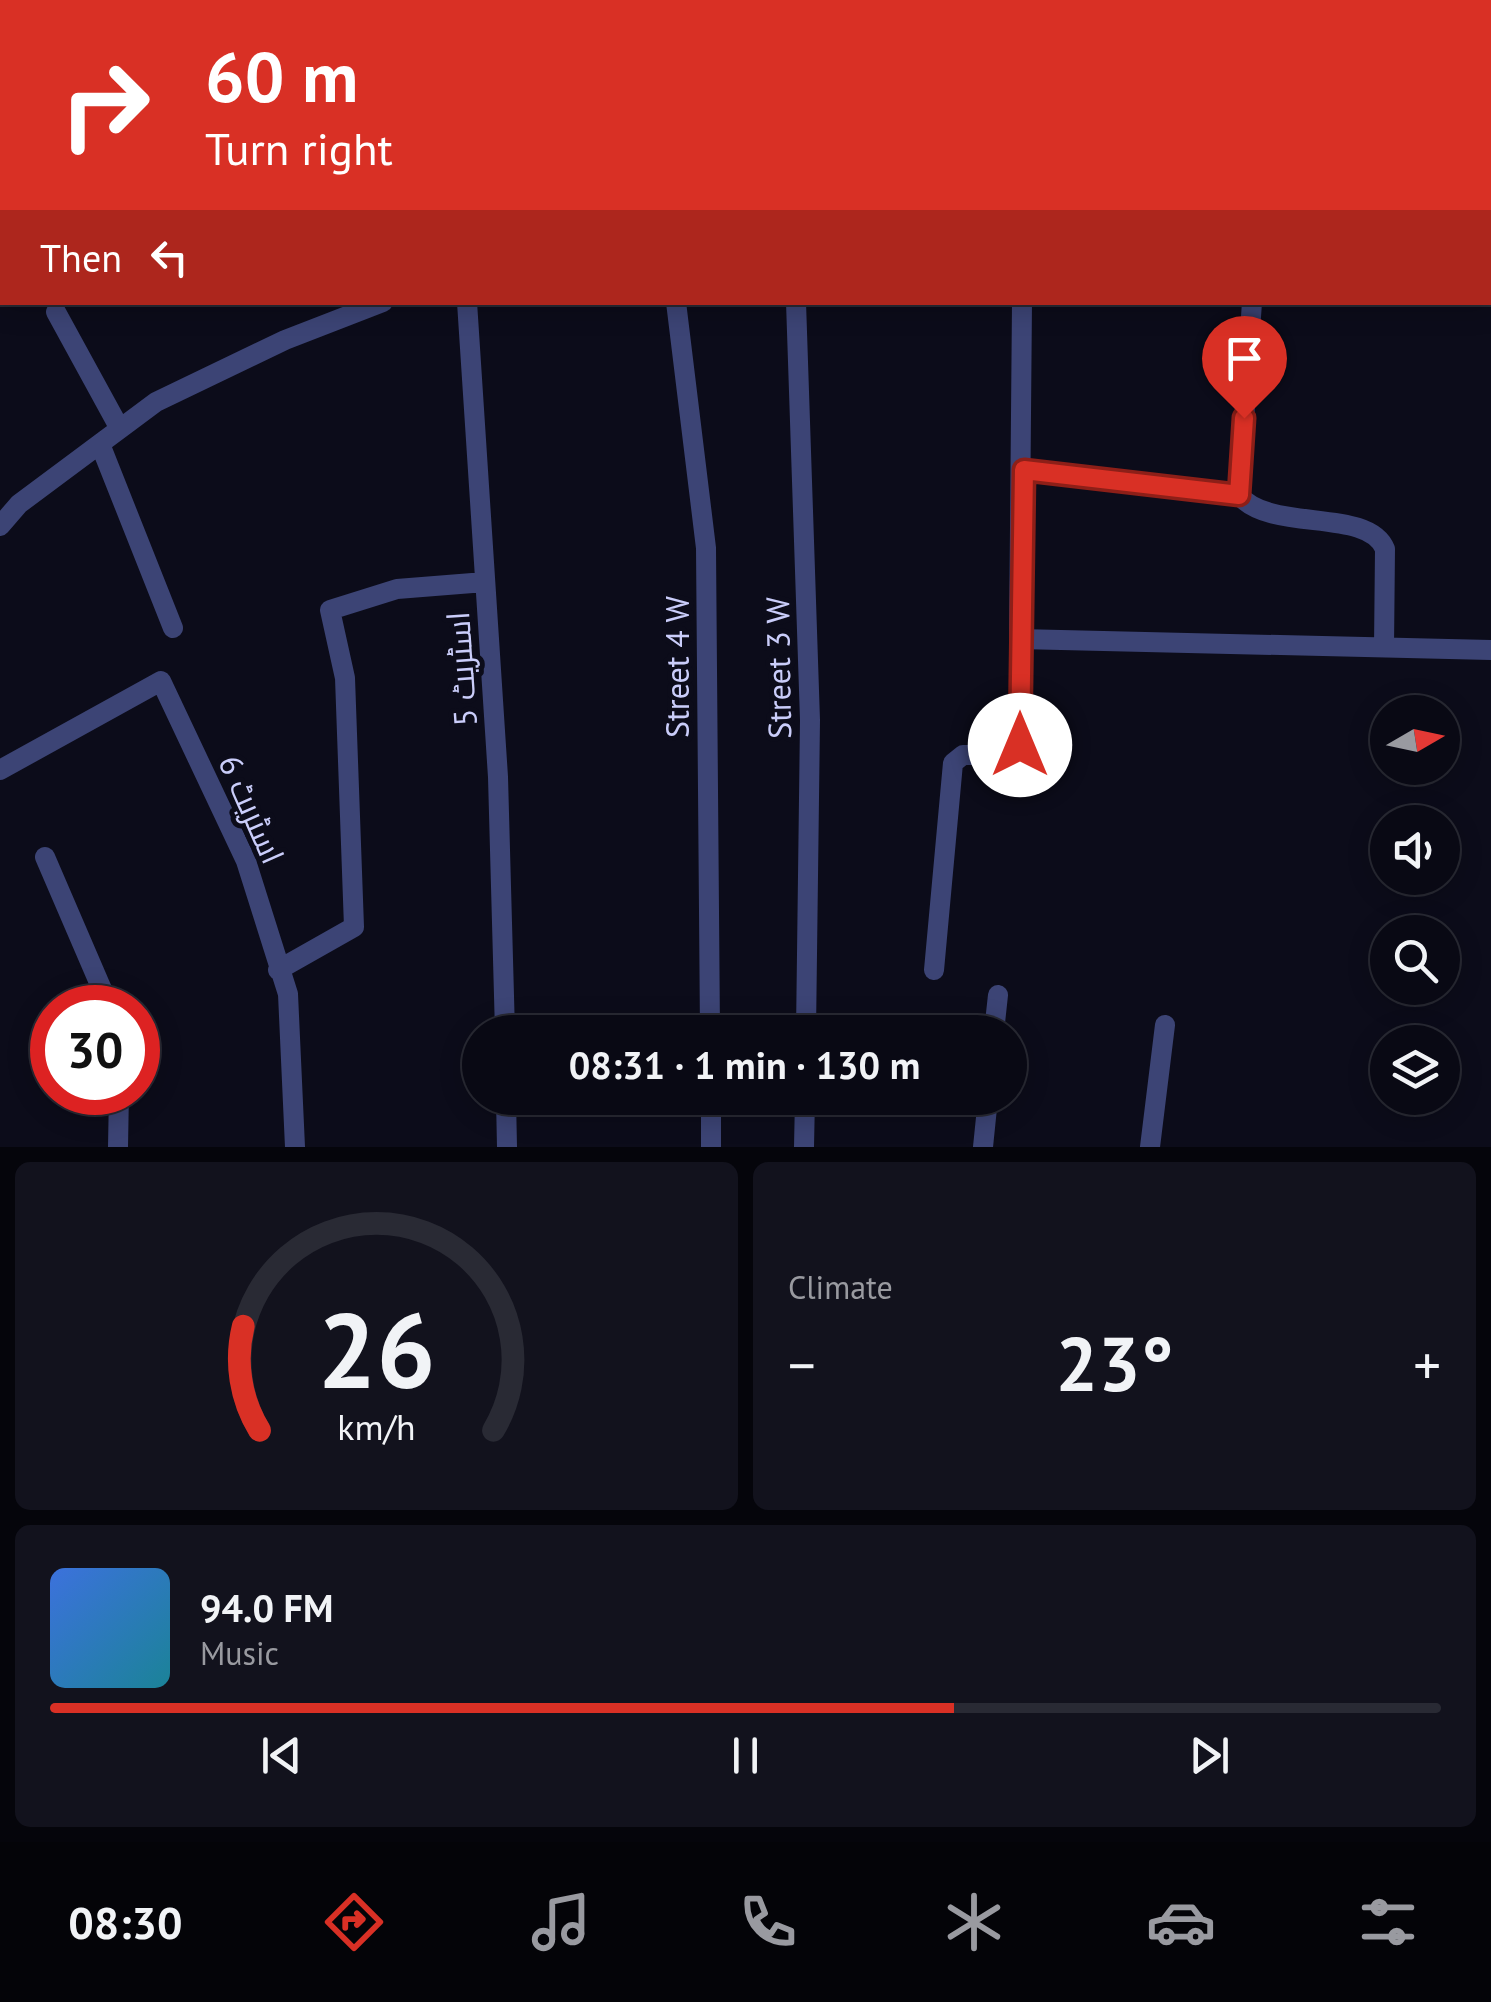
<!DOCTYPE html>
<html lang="en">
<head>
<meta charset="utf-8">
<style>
	:root { --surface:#090914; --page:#12121d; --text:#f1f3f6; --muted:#999aa0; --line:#292a34; --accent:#d93025 }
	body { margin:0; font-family:"PT Sans",Cairo,sans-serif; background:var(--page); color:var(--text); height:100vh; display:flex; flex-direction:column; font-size:38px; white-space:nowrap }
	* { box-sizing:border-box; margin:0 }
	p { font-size:32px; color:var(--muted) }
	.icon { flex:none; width:55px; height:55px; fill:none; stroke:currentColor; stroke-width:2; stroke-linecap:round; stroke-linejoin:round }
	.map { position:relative; height:1147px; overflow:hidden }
	.details { display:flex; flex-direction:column; gap:15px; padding:15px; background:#05050b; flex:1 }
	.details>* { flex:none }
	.banner { position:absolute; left:0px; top:0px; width:1492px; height:305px; box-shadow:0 5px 25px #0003,0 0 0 2px var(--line); background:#d93025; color:#fff; overflow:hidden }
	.needle { width:65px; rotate:81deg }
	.buttons { position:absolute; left:1370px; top:695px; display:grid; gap:20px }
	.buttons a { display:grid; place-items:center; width:90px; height:90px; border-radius:50%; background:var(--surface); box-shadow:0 5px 25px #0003,0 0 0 2px var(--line); font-size:50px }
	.speed { position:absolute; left:30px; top:985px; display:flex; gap:20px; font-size:50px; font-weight:700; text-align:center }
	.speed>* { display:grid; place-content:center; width:130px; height:130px; border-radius:50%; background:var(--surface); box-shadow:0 5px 25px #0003,0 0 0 2px var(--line); line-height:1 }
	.speed .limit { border:15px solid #d22; background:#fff; color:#111 }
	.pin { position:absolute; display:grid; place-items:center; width:85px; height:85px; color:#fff; margin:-102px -42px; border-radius:50% 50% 50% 0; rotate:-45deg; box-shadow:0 0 10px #0007 }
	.pin .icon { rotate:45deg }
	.me { position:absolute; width:110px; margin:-55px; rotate:0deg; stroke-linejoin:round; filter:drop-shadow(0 0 8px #0008) }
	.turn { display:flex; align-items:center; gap:35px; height:210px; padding:0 40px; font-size:45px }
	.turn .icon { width:130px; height:130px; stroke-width:2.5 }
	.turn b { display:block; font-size:70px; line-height:85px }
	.then { display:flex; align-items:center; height:95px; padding:0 40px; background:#0003; gap:20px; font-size:38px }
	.big { font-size:75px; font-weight:800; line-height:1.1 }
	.details .widget { flex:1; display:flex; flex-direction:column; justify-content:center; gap:15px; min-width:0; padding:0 35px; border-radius:15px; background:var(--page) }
	.details .dial { align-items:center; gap:0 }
	.dial svg { height:260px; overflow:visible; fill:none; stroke:var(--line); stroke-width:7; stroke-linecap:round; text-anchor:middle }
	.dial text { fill:var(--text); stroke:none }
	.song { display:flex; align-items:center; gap:30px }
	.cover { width:120px; height:120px; border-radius:15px; background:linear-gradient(135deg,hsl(220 70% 55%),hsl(190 70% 35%)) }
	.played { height:10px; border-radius:5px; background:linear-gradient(90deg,var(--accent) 65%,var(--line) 65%) }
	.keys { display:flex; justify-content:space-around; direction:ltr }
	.heat { display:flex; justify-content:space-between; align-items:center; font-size:55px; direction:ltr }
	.details .tiles { flex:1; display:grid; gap:15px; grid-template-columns:1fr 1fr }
	.widget:last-child { grid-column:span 2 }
	.trip { position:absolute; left:462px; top:1015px; width:565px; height:100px; border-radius:50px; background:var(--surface); box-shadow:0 5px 25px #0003,0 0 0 2px var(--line); font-weight:800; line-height:100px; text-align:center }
	.menu { display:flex; height:160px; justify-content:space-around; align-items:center; background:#040408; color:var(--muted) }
	.menu .icon { width:70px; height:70px }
	.menu .current { color:var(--accent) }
	.menu b { font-size:45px; color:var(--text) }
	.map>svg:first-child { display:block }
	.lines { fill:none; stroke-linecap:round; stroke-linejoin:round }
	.street { stroke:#3c4475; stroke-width:20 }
	.secondary { stroke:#6b7ff0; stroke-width:20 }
	.route-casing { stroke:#8d1f18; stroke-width:25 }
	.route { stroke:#d93025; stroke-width:18 }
	.labels { text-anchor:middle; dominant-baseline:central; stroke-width:10; stroke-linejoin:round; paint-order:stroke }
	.street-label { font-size:32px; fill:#cacdfa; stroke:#0c0c1a }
</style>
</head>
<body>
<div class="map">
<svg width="1491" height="1147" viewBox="0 0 1491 1147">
	<rect width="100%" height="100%" fill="#0c0c1a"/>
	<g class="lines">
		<path class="street" d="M264 0V2
			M666 0V2
			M988 0 990 2
			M296 2 301 0
			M0 69 1 68
			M0 209 2 208
			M467 302 498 777 505 1032
			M676 302 706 548 710 1032
			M796 302 810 720 806 1032
			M1022 302 1019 639 1491 650
			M56 312 120 429
			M100 444 173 628
			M1024 470 1239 495C1270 533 1368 507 1385 549L1384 647
			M1239 495 1252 302
			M0 526 19 504 156 402 285 340 383 302
			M0 770 161 681 246 861 288 994 295 1147
			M45 857 110 1008
			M278 970 354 927 345 678 330 610 397 589 485 582
			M934 970 953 763 963 755H1015L1020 745 1019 639
			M994 1032 998 995
			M506 1098 507 1147
			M711 1098V1147
			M118 1147 119 1092
			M804 1147 805 1098
			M983 1147 988 1098
			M1150 1147 1165 1025"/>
		<path class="secondary" d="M1260 0 1262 2
			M1490 93H1491"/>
	</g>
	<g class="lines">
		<g class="route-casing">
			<path id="route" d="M1020 745 1024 470 1239 495 1244 418"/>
		</g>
		<use href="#route" class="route"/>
	</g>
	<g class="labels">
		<g class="street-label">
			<text transform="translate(677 667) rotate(-90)">Street 4 W</text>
			<text transform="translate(778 668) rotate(-91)">Street 3 W</text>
			<text transform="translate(461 669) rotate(-94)">اسٹریٹ 5</text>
			<text transform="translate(252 809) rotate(66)">اسٹریٹ 6</text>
		</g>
	</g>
</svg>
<div class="buttons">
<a><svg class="needle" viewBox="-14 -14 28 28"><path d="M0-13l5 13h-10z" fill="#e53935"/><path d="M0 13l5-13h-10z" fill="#999aa0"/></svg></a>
<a><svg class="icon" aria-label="sound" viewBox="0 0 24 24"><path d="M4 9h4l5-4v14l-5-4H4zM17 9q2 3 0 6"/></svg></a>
<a><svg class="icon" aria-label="search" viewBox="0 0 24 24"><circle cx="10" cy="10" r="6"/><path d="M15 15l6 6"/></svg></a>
<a><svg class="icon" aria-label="layers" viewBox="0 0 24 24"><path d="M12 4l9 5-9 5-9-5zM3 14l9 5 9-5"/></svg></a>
</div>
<div class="speed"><div class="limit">30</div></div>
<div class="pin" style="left:1244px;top:418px;background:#d93025"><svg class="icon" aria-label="arrive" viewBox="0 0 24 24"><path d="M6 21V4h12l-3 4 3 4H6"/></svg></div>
<svg class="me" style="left:1020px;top:745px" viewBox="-20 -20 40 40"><circle r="19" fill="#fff"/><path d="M0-13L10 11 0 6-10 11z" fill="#d93025"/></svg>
<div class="trip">08:31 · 1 min · 130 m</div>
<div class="banner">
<div class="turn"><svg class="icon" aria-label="right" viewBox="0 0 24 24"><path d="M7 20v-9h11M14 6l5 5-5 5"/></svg><div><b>60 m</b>Turn right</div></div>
<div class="then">Then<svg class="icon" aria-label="left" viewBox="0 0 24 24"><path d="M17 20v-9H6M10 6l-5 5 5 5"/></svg></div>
</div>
</div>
<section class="details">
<div class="tiles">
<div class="widget dial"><svg viewBox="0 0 100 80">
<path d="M14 69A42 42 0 1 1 86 69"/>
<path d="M14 69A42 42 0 0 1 9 37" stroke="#d93025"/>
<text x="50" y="56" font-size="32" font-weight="700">26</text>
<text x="50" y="72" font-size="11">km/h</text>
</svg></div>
<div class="widget"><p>Climate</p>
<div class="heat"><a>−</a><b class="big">23°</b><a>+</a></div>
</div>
<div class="widget">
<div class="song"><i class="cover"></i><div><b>94.0 FM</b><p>Music</p></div></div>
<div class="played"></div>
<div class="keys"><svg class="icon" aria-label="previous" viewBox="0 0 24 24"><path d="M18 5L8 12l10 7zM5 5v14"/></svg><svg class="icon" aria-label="pause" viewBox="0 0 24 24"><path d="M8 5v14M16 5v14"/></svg><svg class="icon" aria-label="next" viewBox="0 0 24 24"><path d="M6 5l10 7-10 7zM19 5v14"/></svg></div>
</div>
</div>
</section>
<nav class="menu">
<b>08:30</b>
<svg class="icon current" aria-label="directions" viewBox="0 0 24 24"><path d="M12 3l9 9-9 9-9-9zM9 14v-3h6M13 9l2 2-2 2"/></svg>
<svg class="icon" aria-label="music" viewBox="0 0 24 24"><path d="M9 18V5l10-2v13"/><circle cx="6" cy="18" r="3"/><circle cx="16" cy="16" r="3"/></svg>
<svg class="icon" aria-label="phone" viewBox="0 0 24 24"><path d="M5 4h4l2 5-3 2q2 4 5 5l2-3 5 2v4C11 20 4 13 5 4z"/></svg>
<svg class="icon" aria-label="climate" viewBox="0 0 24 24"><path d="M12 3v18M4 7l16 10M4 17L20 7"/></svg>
<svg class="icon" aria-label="car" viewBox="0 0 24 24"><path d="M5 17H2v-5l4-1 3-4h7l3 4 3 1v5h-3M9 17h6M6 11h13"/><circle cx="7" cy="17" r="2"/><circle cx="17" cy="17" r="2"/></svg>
<svg class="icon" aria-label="filters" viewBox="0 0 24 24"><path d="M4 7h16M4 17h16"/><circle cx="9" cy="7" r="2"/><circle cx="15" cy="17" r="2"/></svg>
</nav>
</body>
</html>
